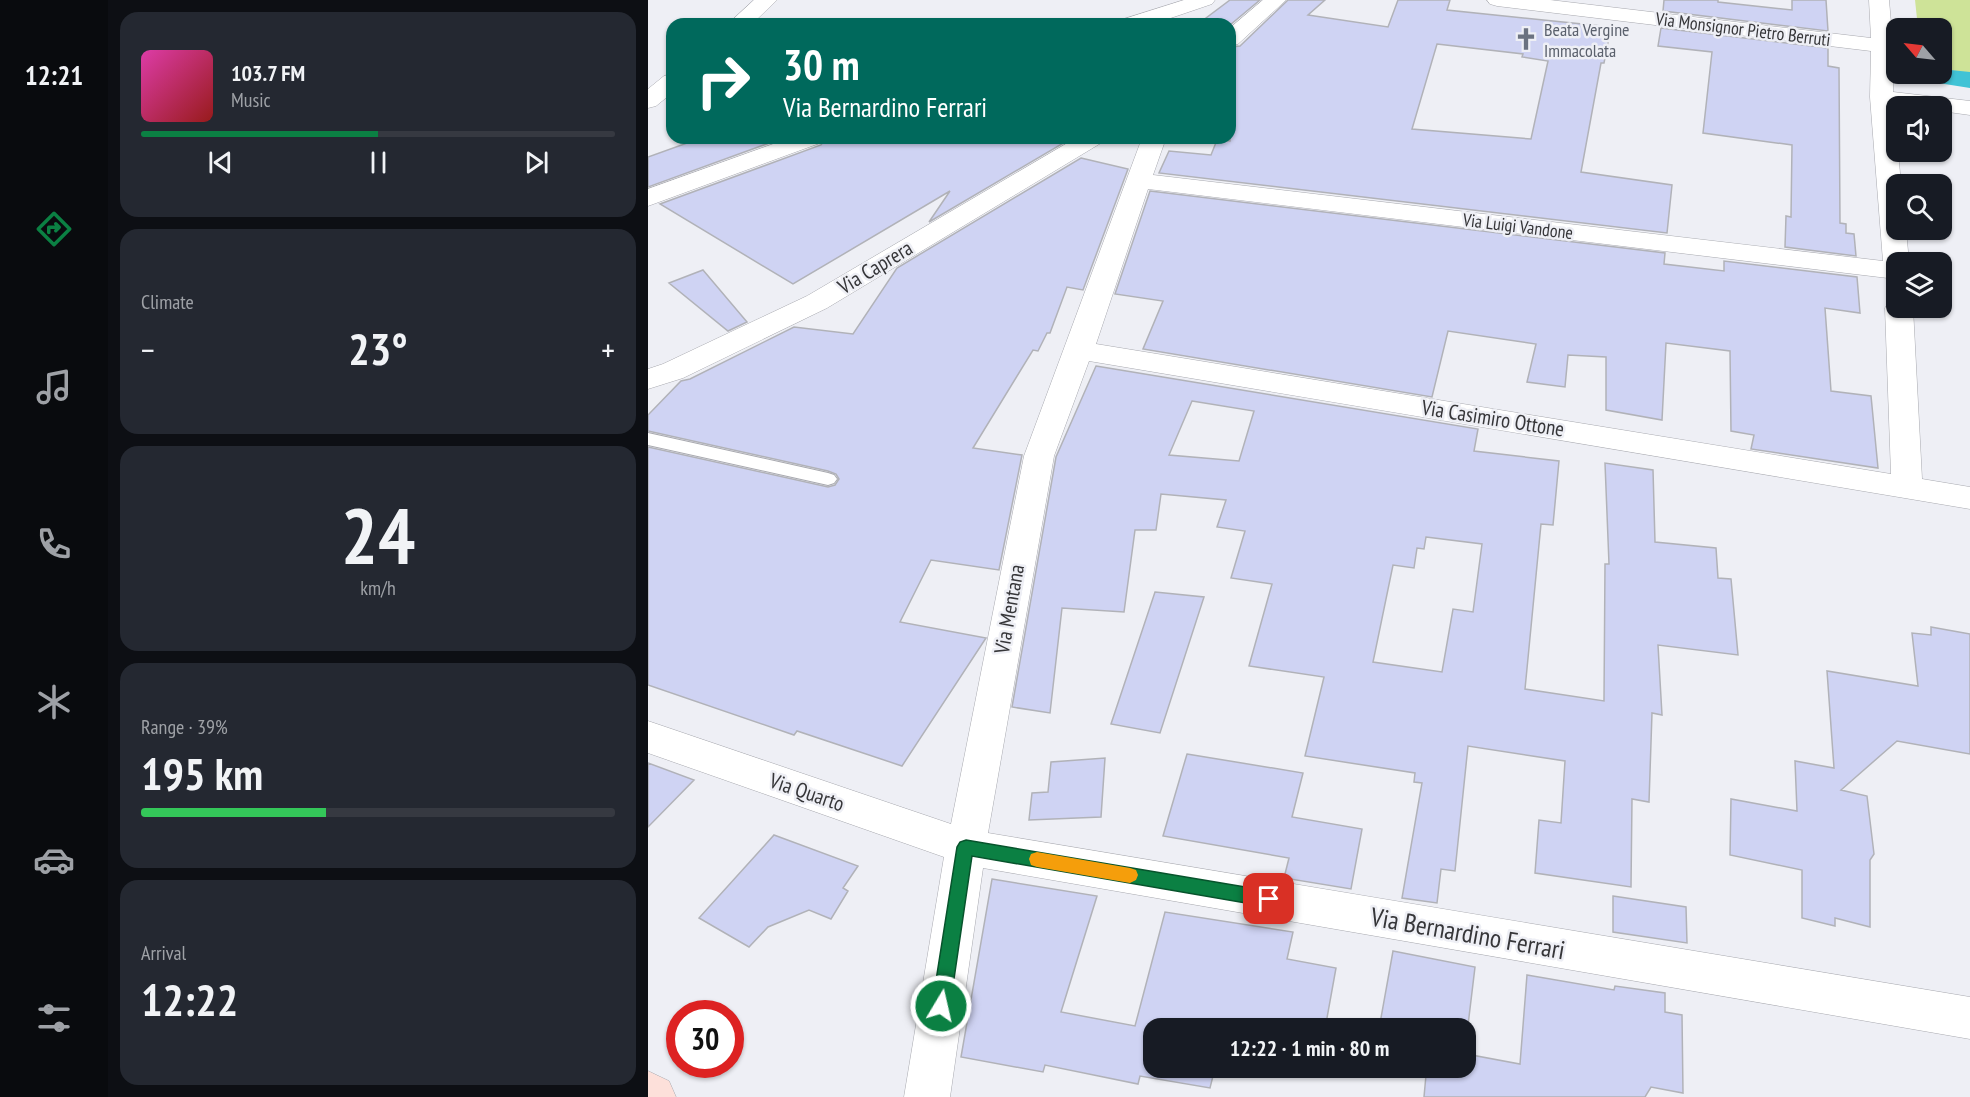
<!DOCTYPE html>
<html lang="en">
<head>
<meta charset="utf-8">
<style>
	:root { --surface:#171b24; --page:#242831; --text:#f1f3f6; --muted:#9ea1a6; --line:#363941; --accent:#0b8043 }
	body { margin:0; font-family:"PT Sans Narrow",sans-serif; background:var(--page); color:var(--text); height:100vh; display:flex; flex-direction:column; font-size:22px; white-space:nowrap }
	* { box-sizing:border-box; margin:0 }
	p { font-size:20px; color:var(--muted) }
	.icon { flex:none; width:33px; height:33px; fill:none; stroke:currentColor; stroke-width:2; stroke-linecap:round; stroke-linejoin:round }
	.map { position:relative; flex:1; overflow:hidden }
	.sheet { display:flex; flex-direction:column; gap:12px; padding:12px; background:#0d0f14; width:540px }
	.sheet>* { flex:none }
	.hud { position:absolute; left:18px; top:18px; width:570px; height:126px; border-radius:18px; box-shadow:0 2px 4px #0004; background:#00695c; color:#fff; overflow:hidden }
	.needle { width:39px; rotate:298deg }
	.controls { position:absolute; left:1238px; top:18px; display:grid; gap:12px }
	.controls a { display:grid; place-items:center; width:66px; height:66px; border-radius:12px; background:var(--surface); box-shadow:0 2px 4px #0004; font-size:30px }
	.speed { position:absolute; left:18px; top:1000px; display:flex; gap:12px; font-size:30px; font-weight:700; text-align:center }
	.speed>* { display:grid; place-content:center; width:78px; height:78px; border-radius:50%; background:var(--surface); box-shadow:0 2px 4px #0004; line-height:1 }
	.speed .limit { border:9px solid #d22; background:#fff; color:#111 }
	.pin { position:absolute; display:grid; place-items:center; width:51px; height:51px; color:#fff; margin:-26px; border-radius:12px; box-shadow:0 3px 9px #0006 }
	.me { position:absolute; width:66px; margin:-33px; rotate:9deg; stroke-linejoin:round; filter:drop-shadow(0 0 4px #0008) }
	.turn { display:flex; align-items:center; gap:21px; height:126px; padding:0 18px; font-size:27px }
	.turn .icon { width:78px; height:78px; stroke-width:2.5 }
	.turn b { display:block; font-size:42px; line-height:51px }
	.big { font-size:45px; font-weight:700; line-height:1.1 }
	.sheet .card { flex:1; display:flex; flex-direction:column; justify-content:center; gap:9px; min-width:0; padding:0 21px; border-radius:18px; background:var(--page) }
	.sheet .dial { align-items:center; gap:0 }
	.dial b { font-size:78px; line-height:1 }
	.song { display:flex; align-items:center; gap:18px }
	.cover { width:72px; height:72px; border-radius:9px; background:linear-gradient(135deg,hsl(320 70% 55%),hsl(0 70% 35%)) }
	.played { height:6px; border-radius:3px; background:linear-gradient(90deg,var(--accent) 50%,var(--line) 50%) }
	.keys { display:flex; justify-content:space-around; direction:ltr }
	.heat { display:flex; justify-content:space-between; align-items:center; font-size:33px; direction:ltr }
	.charge { height:9px; border-radius:4px; background:linear-gradient(90deg,#34c759 39%,var(--line) 0) }
	.trip { position:absolute; left:495px; top:1018px; width:333px; height:60px; border-radius:18px; background:var(--surface); box-shadow:0 2px 4px #0004; font-weight:700; line-height:60px; text-align:center }
	main { display:flex; flex:1; min-height:0 }
	.tab-bar { display:flex; flex-direction:column; width:108px; justify-content:space-around; align-items:center; background:#090b0e; color:var(--muted) }
	.tab-bar .icon { width:42px; height:42px }
	.tab-bar .on { color:var(--accent) }
	.tab-bar b { font-size:27px; color:var(--text) }
	.map>svg:first-child { display:block }
	.green { fill:#cee398 }
	.lines { fill:none; stroke-linecap:round; stroke-linejoin:round }
	.canal { fill:#41c3d6; fill-rule:evenodd }
	.building { fill:#cfd3f3; stroke:#b1b2b8; stroke-width:1.5; fill-rule:evenodd }
	.service-casing { stroke:#a8a9af; stroke-width:2 }
	.minor-casing { stroke:#a8a9af; stroke-width:1 }
	.secondary-casing { stroke:#a8a9af; stroke-width:1 }
	.service { fill:#fff; fill-rule:evenodd }
	.minor { fill:#fff; fill-rule:evenodd }
	.secondary { fill:#fde0da; fill-rule:evenodd }
	.route { fill:#0b8043; stroke:#07532c; stroke-width:1.5 }
	.slow { fill:#f59e0b }
	.labels { text-anchor:middle; dominant-baseline:central; stroke-width:5; stroke-linejoin:round; paint-order:stroke }
	.far-worship-label { font-size:18px; fill:#5b616d; stroke:#eeeff5; text-anchor:start }
	.far-street-label { font-size:18px; fill:#363639; stroke:#eeeff5 }
	.street-label { font-size:21px; fill:#363639; stroke:#eeeff5 }
	.near-street-label { font-size:26px; fill:#363639; stroke:#eeeff5 }
</style>
</head>
<body>
<main>
<nav class="tab-bar">
<b>12:21</b>
<svg class="icon on" aria-label="directions" viewBox="0 0 24 24"><path d="M12 3l9 9-9 9-9-9zM9 14v-3h6M13 9l2 2-2 2"/></svg>
<svg class="icon" aria-label="music" viewBox="0 0 24 24"><path d="M9 18V5l10-2v13"/><circle cx="6" cy="18" r="3"/><circle cx="16" cy="16" r="3"/></svg>
<svg class="icon" aria-label="phone" viewBox="0 0 24 24"><path d="M5 4h4l2 5-3 2q2 4 5 5l2-3 5 2v4C11 20 4 13 5 4z"/></svg>
<svg class="icon" aria-label="climate" viewBox="0 0 24 24"><path d="M12 3v18M4 7l16 10M4 17L20 7"/></svg>
<svg class="icon" aria-label="car" viewBox="0 0 24 24"><path d="M5 17H2v-5l4-1 3-4h7l3 4 3 1v5h-3M9 17h6M6 11h13"/><circle cx="7" cy="17" r="2"/><circle cx="17" cy="17" r="2"/></svg>
<svg class="icon" aria-label="filters" viewBox="0 0 24 24"><path d="M4 7h16M4 17h16"/><circle cx="9" cy="7" r="2"/><circle cx="15" cy="17" r="2"/></svg>
</nav>
<section class="sheet">
<div class="card">
<div class="song"><i class="cover"></i><div><b>103.7 FM</b><p>Music</p></div></div>
<div class="played"></div>
<div class="keys"><svg class="icon" aria-label="previous" viewBox="0 0 24 24"><path d="M18 5L8 12l10 7zM5 5v14"/></svg><svg class="icon" aria-label="pause" viewBox="0 0 24 24"><path d="M8 5v14M16 5v14"/></svg><svg class="icon" aria-label="next" viewBox="0 0 24 24"><path d="M6 5l10 7-10 7zM19 5v14"/></svg></div>
</div>
<div class="card"><p>Climate</p>
<div class="heat"><a>−</a><b class="big">23°</b><a>+</a></div>
</div>
<div class="card dial"><b>24</b><p>km/h</p></div>
<div class="card"><p>Range · 39%</p><b class="big">195 km</b><div class="charge"></div></div>
<div class="card"><p>Arrival</p><b class="big">12:22</b></div>
</section>
<div class="map">
<svg width="1322" height="1097" viewBox="0 0 1322 1097">
	<rect width="100%" height="100%" fill="#eeeff5"/>
	<path class="green" d="M1267 0H1322V73L1293 69V28H1270Z"/>
	<g class="lines">
		<path class="canal" d="M1293 69 1322 72V88L1265 79 1261 74H1293Z"/>
	</g>
	<path class="building" d="M582 0H612L582 25 550 24Z
		M640 0H677L660 15 740 27 750 0H802L799 10 963 27 956 63H953L933 172 1024 185 1019 233 511 173 521 151 563 155 569 140 582 141V47L592 46ZM789 44 875 54 874 57 900 61 883 139 764 129Z
		M1016 0H1070V2L1144 10V0H1178L1180 31 1015 11Z
		M1013 28 1180 48V66L1191 68 1192 223 1198 224V233L1206 234 1208 256 1137 247 1138 216 1143 217 1144 145 1055 133 1064 52 1010 46Z
		M53 138H135L0 187V157Z
		M178 138H424L281 222 302 191 145 284 12 204 173 145Z
		M433 158 480 169 435 290 419 287 402 333H399L390 351 385 350 325 448 374 455 351 570 283 560 252 622 338 638 254 766 149 731 146 735 0 685V447L180 487 187 485 191 479 188 474 180 471 0 431V415L33 381 42 379 146 327 205 334 249 268Z
		M502 191 1017 253 1016 264 1076 271V261L1209 277 1212 313 1177 308 1183 391 1223 396 1230 468 1103 449 1106 435 1083 431 1082 351 1018 343 1014 420 958 410V357L920 355 917 387 879 382 888 344 800 331 784 397 495 349 515 301 467 294Z
		M55 270 99 322 80 331 21 283Z
		M448 366 830 429 826 451 911 461 905 525 893 524 877 689 956 701 957 564H961L957 463 1005 470 1007 542 1068 548 1070 578 1083 579 1090 655 1010 645 1014 715 1004 713 1001 802 984 799 983 887 887 873 891 820 913 823 917 761 820 746 807 871 793 869 789 903 754 898 774 783 766 782 767 773 657 756 676 677 601 666 624 584 583 578 597 531 569 527 578 500 513 494 508 530H487L476 612 414 608 402 713 364 707 408 457ZM544 401 606 411 591 461 521 455ZM778 537 834 544 825 612 805 609 794 672 725 662 745 565 766 568 769 548 776 549Z
		M507 592 556 597 512 733 463 724Z
		M1283 627 1322 634V754L1249 741 1193 790 1219 796 1226 854 1222 860V927L1187 918V926L1154 918V870L1082 855 1083 799 1149 811 1147 761 1186 768 1179 671 1270 686 1264 633 1283 635Z
		M539 754 655 773 644 817 714 829 703 889 636 878 641 858 515 836Z
		M457 758 453 817 381 820 384 793 400 792 403 762Z
		M0 763 46 780 0 827Z
		M126 835 210 866 195 888 200 891 183 919 161 910 120 927 101 947 51 918Z
		M344 879 449 896 413 1012 487 1026 517 912 645 932 639 959 688 968 677 1029H622L579 1022 577 1029H506V1068H567L562 1088 492 1076 490 1084 397 1065 395 1072 313 1057Z
		M965 896 1038 907 1039 943 965 932Z
		M745 951 827 967 818 1042V1029H731Z
		M879 975 966 990 967 986 1017 993V1012L1034 1015 1035 1093 1003 1087 997 1097H776L778 1075 748 1068H818V1054L872 1064Z"/>
	<g class="lines">
		<g class="service-casing">
			<path id="service" d="M0 433 180 473 186 475 189 479 186 483 180 485 0 445Z"/>
		</g>
		<g class="minor-casing">
			<path id="minor" d="M106 0H129L104 24H80Z
				M536 0H567L564 4 505 24H473L476 19Z
				M615 0H638L590 44 582 45V28Z
				M839 0H902L1223 38 1221 0H1241L1245 46V92L1322 101V115L1293 111V106L1245 105 1248 152H1250L1253 184H1248V230H1258L1261 262H1248V279L500 189 448 344 1243 474 1237 308 1241 302 1248 300V308H1265L1274 479 1322 487V509L441 361 406 456 340 833 1322 997V1039L335 868 302 1097H256L296 857 0 753V721L303 824 376 456 494 138H518L505 175 1235 261 1222 97 1223 51 849 6 842 4Z
				M24 74V93L8 106 0 108V89L16 76Z
				M142 138H176L172 143 0 206V189Z
				M428 138H457L453 143 179 308 35 378 0 389V369L15 364 159 296Z"/>
		</g>
		<g class="secondary-casing">
			<path id="secondary" d="M0 1071 21 1081 28 1097H0Z"/>
		</g>
		<use href="#service" class="service"/>
		<use href="#minor" class="minor"/>
		<use href="#secondary" class="secondary"/>
	</g>
	<path class="route" d="M318 840 621 891 627 893 630 899 627 904 621 907 324 856 302 1006 299 1012 293 1015 287 1012 284 1006 309 847 312 842Z"/>
	<path class="slow" d="M389 852 482 868 488 870 490 875 488 880 482 883 389 867 383 865 381 859 383 854Z"/>
	<defs>
		<g id="church-bare" transform="scale(1.8)"><path d="M-1.2-6h2.4v3.5h3.3v2.4h-3.3V6h-2.4V-.1h-3.3v-2.4h3.3Z" fill="#6b7280" stroke="#eeeff5" stroke-width="2.5" paint-order="stroke"/></g>
	</defs>
	<g fill-rule="evenodd">
		<use href="#church-bare" x="878" y="39"/>
	</g>
	<g class="labels">
		<g class="far-worship-label">
			<text x="896" y="29">Beata Vergine<tspan x="896" dy="21">Immacolata</tspan></text>
		</g>
		<g class="far-street-label">
			<text transform="translate(1095 29) rotate(7)">Via Monsignor Pietro Berruti</text>
			<text transform="translate(870 226) rotate(7)">Via Luigi Vandone</text>
		</g>
		<g class="street-label">
			<text transform="translate(227 267) rotate(-31)">Via Caprera</text>
			<text transform="translate(845 418) rotate(9)">Via Casimiro Ottone</text>
			<text transform="translate(361 609) rotate(-80)">Via Mentana</text>
			<text transform="translate(159 792) rotate(19)">Via Quarto</text>
		</g>
		<g class="near-street-label">
			<text transform="translate(820 933) rotate(10)">Via Bernardino Ferrari</text>
		</g>
	</g>
</svg>
<div class="controls">
<a><svg class="needle" viewBox="-14 -14 28 28"><path d="M0-13l5 13h-10z" fill="#e53935"/><path d="M0 13l5-13h-10z" fill="#9ea1a6"/></svg></a>
<a><svg class="icon" aria-label="sound" viewBox="0 0 24 24"><path d="M4 9h4l5-4v14l-5-4H4zM17 9q2 3 0 6"/></svg></a>
<a><svg class="icon" aria-label="search" viewBox="0 0 24 24"><circle cx="10" cy="10" r="6"/><path d="M15 15l6 6"/></svg></a>
<a><svg class="icon" aria-label="layers" viewBox="0 0 24 24"><path d="M12 4l9 5-9 5-9-5zM3 14l9 5 9-5"/></svg></a>
</div>
<div class="speed"><div class="limit">30</div></div>
<div class="pin" style="left:621px;top:899px;background:#d93025"><svg class="icon" aria-label="arrive" viewBox="0 0 24 24"><path d="M6 21V4h12l-3 4 3 4H6"/></svg></div>
<svg class="me" style="left:293px;top:1006px" viewBox="-20 -20 40 40"><circle r="17" fill="#0b8043" stroke="#fff" stroke-width="3"/><path d="M0-11L8 9 0 5-8 9z" fill="#fff"/></svg>
<div class="trip">12:22 · 1 min · 80 m</div>
<div class="hud">
<div class="turn"><svg class="icon" aria-label="right" viewBox="0 0 24 24"><path d="M7 20v-9h11M14 6l5 5-5 5"/></svg><div><b>30 m</b>Via Bernardino Ferrari</div></div>
</div>
</div>
</main>
</body>
</html>
